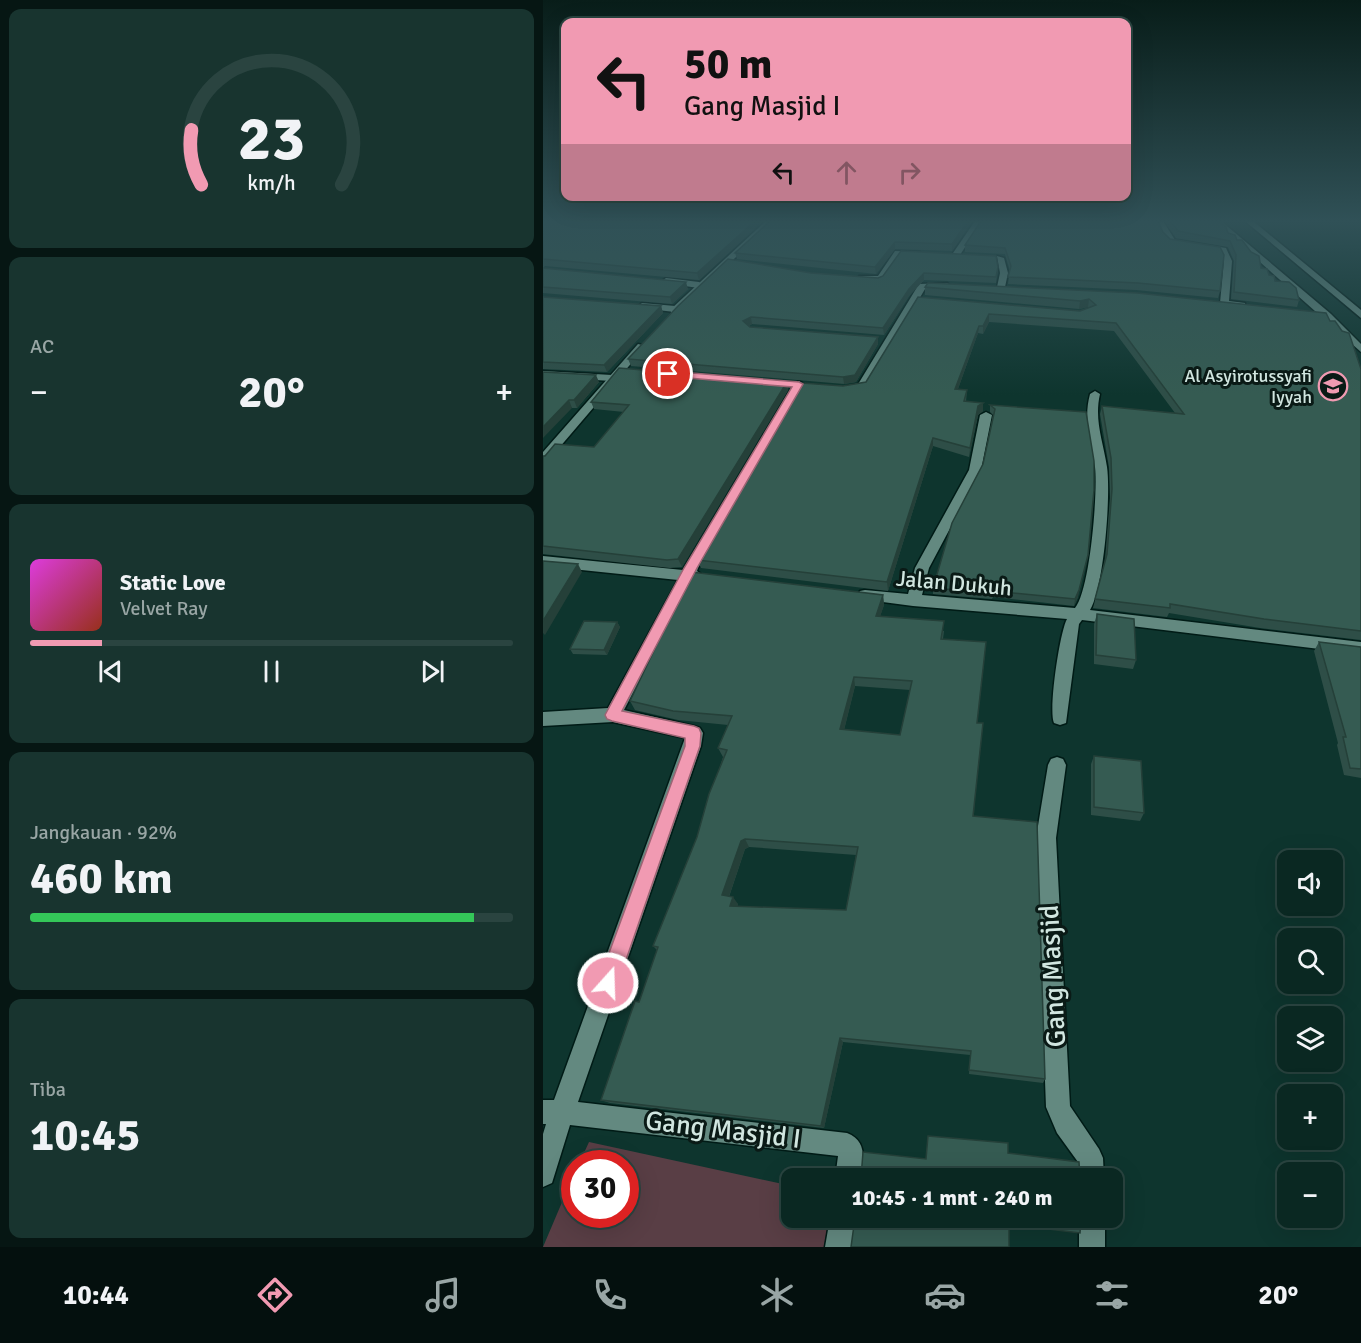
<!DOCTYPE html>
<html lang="id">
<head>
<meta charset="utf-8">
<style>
	:root { --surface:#0a2822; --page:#18342f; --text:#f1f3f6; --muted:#99a6a5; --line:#2a4440; --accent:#f19ab2 }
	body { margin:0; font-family:Signika,sans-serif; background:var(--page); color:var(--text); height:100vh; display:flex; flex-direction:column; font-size:22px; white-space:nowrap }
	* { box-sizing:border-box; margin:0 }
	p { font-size:20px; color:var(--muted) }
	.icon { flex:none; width:33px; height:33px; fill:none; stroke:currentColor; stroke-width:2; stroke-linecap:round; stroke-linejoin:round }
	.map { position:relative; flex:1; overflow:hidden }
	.side { display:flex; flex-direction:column; gap:9px; padding:9px; background:#061613; width:543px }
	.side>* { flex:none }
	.guide { position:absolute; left:18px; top:18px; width:570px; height:183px; border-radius:12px; box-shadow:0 6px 24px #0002,0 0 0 2px var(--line); background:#f19ab2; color:#111; overflow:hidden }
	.buttons { position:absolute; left:734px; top:850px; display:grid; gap:12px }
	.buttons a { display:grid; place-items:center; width:66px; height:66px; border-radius:12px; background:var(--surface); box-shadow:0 6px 24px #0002,0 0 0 2px var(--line); font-size:30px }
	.speed { position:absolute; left:18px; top:1150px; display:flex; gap:12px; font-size:30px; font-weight:700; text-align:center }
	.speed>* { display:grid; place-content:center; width:78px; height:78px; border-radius:50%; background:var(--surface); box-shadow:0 6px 24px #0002,0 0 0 2px var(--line); line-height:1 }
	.speed .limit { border:9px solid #d22; background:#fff; color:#111 }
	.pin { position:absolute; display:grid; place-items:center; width:51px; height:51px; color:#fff; margin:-26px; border:3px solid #fff; border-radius:50%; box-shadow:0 2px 6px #0007 }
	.me { position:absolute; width:66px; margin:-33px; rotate:20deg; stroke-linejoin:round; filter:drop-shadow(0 0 4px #0008) }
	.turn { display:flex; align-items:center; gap:21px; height:126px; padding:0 24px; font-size:27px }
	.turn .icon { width:78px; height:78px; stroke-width:2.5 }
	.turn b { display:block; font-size:42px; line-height:51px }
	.lanes { display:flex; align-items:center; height:57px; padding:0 24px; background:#0003; justify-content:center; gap:30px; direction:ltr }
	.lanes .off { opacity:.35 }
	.big { font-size:45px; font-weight:700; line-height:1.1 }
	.side .widget { flex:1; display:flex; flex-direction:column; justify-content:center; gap:9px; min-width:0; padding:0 21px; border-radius:12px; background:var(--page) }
	.side .dial { align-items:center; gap:0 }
	.dial svg { height:156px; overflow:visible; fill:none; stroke:var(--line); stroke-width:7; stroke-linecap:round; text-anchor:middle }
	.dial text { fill:var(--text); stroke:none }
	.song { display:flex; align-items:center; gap:18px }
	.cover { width:72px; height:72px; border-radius:9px; background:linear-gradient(135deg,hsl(300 70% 55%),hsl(10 70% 35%)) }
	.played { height:6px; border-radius:3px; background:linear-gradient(90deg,var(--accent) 15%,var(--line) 15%) }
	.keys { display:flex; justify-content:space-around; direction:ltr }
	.heat { display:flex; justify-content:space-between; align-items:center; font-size:33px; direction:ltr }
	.charge { height:9px; border-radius:4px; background:linear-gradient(90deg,#34c759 92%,var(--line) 0) }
	.trip { position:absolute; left:238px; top:1168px; width:342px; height:60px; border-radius:12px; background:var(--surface); box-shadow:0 6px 24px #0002,0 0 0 2px var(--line); font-weight:700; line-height:60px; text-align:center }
	.tabs { display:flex; height:96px; justify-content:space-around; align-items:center; background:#04100e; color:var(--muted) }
	.tabs .icon { width:42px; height:42px }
	.tabs .on { color:var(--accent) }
	.tabs b { font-size:27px; color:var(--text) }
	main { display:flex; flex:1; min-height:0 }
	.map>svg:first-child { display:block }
	.green { fill:#593e45 }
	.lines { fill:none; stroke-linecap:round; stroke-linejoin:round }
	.pedestrian-casing { stroke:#001b16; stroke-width:3 }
	.minor-casing { stroke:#001b16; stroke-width:3 }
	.tertiary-casing { stroke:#001b16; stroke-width:3 }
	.secondary-casing { stroke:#001b16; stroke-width:3 }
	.pedestrian { fill:#638980; fill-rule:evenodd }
	.minor { fill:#638980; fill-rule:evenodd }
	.tertiary { fill:#638980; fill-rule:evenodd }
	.secondary { fill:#638980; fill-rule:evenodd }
	.wall { fill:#2e4e47; fill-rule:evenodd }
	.shaded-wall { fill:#254039 }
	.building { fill:#355b52; stroke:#254039; stroke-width:1.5; fill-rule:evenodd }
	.route { fill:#f19ab2; stroke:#9d6474; stroke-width:1.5 }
	.labels { text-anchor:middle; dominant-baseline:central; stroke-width:6; stroke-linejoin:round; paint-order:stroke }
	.far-poi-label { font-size:18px; fill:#d1e6e0; stroke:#0a1a16; text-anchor:end }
	.street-label { font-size:22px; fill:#d1e6e0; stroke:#0a1a16 }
	.near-street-label { font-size:27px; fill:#d1e6e0; stroke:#0a1a16 }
</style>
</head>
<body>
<main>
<section class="side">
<div class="widget dial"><svg viewBox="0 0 100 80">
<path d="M14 69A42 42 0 1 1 86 69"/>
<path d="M14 69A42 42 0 0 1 9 41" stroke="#f19ab2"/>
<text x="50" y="56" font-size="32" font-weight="700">23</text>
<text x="50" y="72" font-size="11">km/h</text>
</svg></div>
<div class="widget"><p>AC</p>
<div class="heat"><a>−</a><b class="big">20°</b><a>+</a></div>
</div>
<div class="widget">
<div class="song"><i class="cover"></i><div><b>Static Love</b><p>Velvet Ray</p></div></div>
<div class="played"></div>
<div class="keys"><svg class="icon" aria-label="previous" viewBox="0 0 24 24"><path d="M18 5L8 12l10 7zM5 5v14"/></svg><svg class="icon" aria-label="pause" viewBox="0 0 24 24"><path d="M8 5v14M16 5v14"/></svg><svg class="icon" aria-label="next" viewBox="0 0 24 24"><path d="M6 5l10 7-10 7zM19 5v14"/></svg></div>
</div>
<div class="widget"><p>Jangkauan · 92%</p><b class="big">460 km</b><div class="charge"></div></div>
<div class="widget"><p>Tiba</p><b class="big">10:45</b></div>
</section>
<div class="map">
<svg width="818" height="1247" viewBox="0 0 818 1247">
	<rect width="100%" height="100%" fill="#0e352e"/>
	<path class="green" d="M46 1142 249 1186V1218H286L281 1247H0L31 1174 32 1215H82V1164H36Z"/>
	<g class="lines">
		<g class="pedestrian-casing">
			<path id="pedestrian" d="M454 256 461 258 465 273 462 287 458 290 454 287 457 273Z"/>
		</g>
		<g class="minor-casing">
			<path id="minor" d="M432 221H439L415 258H409L408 256Z
				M613 221H620L632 240 683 248 689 261 686 301 702 303V307L681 306 677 303 681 261 677 252 627 244 621 238Z
				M352 251 377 252 381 254 377 256 357 255 340 281 316 280V276H335Z
				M123 278 156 282 160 285 156 288 120 283 119 281Z
				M376 284 404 283 408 286 404 289H382L326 384 322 389 301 391V387L315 384 317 381Z
				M99 303 132 306 137 309 132 312 96 308 95 306Z
				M0 371 69 375 74 378 69 381 0 377Z
				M256 381 261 384 155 568 154 571 159 575 157 579 149 580 81 710 151 726 157 728 160 733 158 746 35 1102 304 1133C325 1141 320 1160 318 1179H292L295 1156 27 1125 9 1183 0 1187V1134L3 1124H0V1100H11L142 738 70 722 0 726V712L65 708 135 580 0 566V556L140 570 251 384Z
				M552 391 557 394C551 420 560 441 564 467 568 495 561 587 547 610L818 642V654L539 620 536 624 523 723 517 725 511 723C505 710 517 631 524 619L370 606 317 599 315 595 317 591 322 590 365 594 372 568 426 470 437 415 443 412 449 415 438 470 386 568 379 595 532 608C547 590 555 492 552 467 548 441 540 420 547 394Z
				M514 757 520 759 523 765 513 838 527 1106 556 1149 560 1158 561 1179H535V1162L514 1133 503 1107 493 838 505 765 508 759Z
				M287 1218H313L308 1247H282Z
				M536 1218H562V1247H536Z"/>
		</g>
		<g class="tertiary-casing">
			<path id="tertiary" d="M223 221H231L134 313H128V309Z
				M95 344 103 346 4 462 0 463V452Z"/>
		</g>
		<g class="secondary-casing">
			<path id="secondary" d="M671 221H678L788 314 818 344V352Z
				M702 221H710L818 310V318Z"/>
		</g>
		<use href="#pedestrian" class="pedestrian"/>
		<use href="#minor" class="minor"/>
		<use href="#tertiary" class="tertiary"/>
		<use href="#secondary" class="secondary"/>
	</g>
	<path class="wall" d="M0 221H220L156 280 2 266 0 268 145 289 129 304 0 293Z
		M227 221H429L409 251 352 249 333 274 194 259 192 253Z
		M621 221H676L685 233 694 240 718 268 756 300 754 307 688 299 691 261 685 247 633 238Z
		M620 232 677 291 675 298 593 290 465 284 467 271 462 254 422 252V245Z
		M455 267 453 283 381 280 366 296 341 335 209 324 206 326 207 327 335 344 313 382 301 384 88 366 85 359 268 273 335 278Z
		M385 283 787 321 818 369V640L717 628 626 613 624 617 550 608 562 561 567 498 566 467 557 414 559 406 632 413 571 331 446 322 440 334 435 333 415 389 424 390 423 402 440 403V411L435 415 426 457 390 446 345 591 158 568 154 560 300 386 323 382 375 297 537 311 546 308 545 307 536 309 382 295V287Z
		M0 297 118 306 120 313 64 372 0 369Z
		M0 372 56 382 34 408H29Z
		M244 382 245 390 139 567 127 568 0 554V456L51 447 81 412 51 409 48 402Z
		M447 405 543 412 535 597 531 606 450 597 449 599 390 594V588L440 464 450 415 447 412Z
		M340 595 341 605 337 616 401 631 400 639 442 652 434 723 431 816 502 1079 500 1083 426 1074 427 1055 300 1042 281 1128 67 1103 58 1100 96 1002 114 950 110 946 154 837 180 757 175 748 185 725 135 720 92 710 87 701ZM312 686 367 690 357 735 301 730ZM206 847 313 855 303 910 194 907 195 904 186 897 202 849Z
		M554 614 593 660 590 669 551 664V624Z
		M74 622 77 627 64 655 30 654 27 649Z
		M776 642 818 647V778L801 775 794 745 795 743 771 651Z
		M551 756 601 813 597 821 548 815V764Z"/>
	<path class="shaded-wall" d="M212 221H220L156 280 154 273Z
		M425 221H429L409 251V244Z
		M352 242V249L333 274 332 267Z
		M381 273V280L366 296 341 335 340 328 366 289Z
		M143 282 145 289 129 304 127 297Z
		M546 299 545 307 536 309 537 301Z
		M118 306 120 313 64 372 61 365Z
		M446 314V322L440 334V326Z
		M208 317 209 324 202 328 200 321Z
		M436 326 435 333 412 397V389Z
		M335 337V344L313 382 301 384 300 377Z
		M53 375 56 382 34 408 31 400Z
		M244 382 245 390 139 567 135 559Z
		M26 400 29 408 0 438V427Z
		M440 403V411L435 415 426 457 427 448 435 406Z
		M390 438V446L345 591 344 582Z
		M545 555 535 597 531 606 532 599Z
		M35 564 39 572 2 635 0 633V621Z
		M340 595 341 605 334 626 333 616Z
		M74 622 77 627 64 655 61 650Z
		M311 677 312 686 299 738 297 729Z
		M202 839 206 847 202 849 184 902 179 895 198 841Z
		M190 897 195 904 192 913 187 906Z
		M297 1038 300 1042 281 1128 278 1126Z"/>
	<path class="building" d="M0 221H212L154 273 0 259Z
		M227 221H425L409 244 352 242 332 267 192 253Z
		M438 221H615L620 232 627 239 677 247 681 255 677 291 595 283 465 277 468 266 462 248 422 245Z
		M627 221H676L683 227 685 233 692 235 694 240H699L708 252 716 256 718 268 724 269 726 275 731 276 732 281 746 282 753 288 756 300 691 292 693 255 687 241 635 231Z
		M358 251 453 256 455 267 453 277 381 273 366 289 340 328 208 317 200 321 207 327 335 337 312 375 300 377 85 359 135 306 185 259 268 273 335 278 340 276Z
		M0 268 143 282 127 297 0 287Z
		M385 283 594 293 783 313 787 321H792L799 331 806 333 818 369V631L721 619 627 604V608L552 599 564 554 569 489 568 458 559 406 641 414 573 323 446 314 440 326H436L412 389 424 390 421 401 440 403 435 406 427 448 390 438 344 582 154 560 259 383 300 386 323 382 375 297 537 311 553 305 546 299 537 301 382 287Z
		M0 297 118 306 61 365 0 362Z
		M76 368 244 382 135 559 124 560 0 546V456H2L12 444 51 447 86 405 48 402Z
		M0 372 53 375 31 400H26L0 427Z
		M447 405 543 412 551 461V490L545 555 536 590 532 599 450 591V593L390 588 409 523 440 464 452 409Z
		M0 561 35 564 0 621Z
		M148 572 340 595 333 616 401 621 398 639 443 642 434 723H440L430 816 494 822 502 1079 426 1070 428 1051 297 1038 278 1126 58 1100 92 1001 96 1002 115 947 110 946 154 837 166 794 184 750 175 748 189 716 130 711 87 701ZM311 677 369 681 357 735 297 729ZM202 839 315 847 303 910 187 906 190 897 179 895 198 841Z
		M554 614 591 619 593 660 553 655Z
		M41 621 74 622 61 650 27 649Z
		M776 642 818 647V769L807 768 800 737H803Z
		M551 756 598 761 601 813 551 807Z
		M385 1136 465 1143V1153L536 1162 537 1179H313L318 1178 320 1152 383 1159Z
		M312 1218H538L537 1233 466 1224V1247H308Z"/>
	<linearGradient id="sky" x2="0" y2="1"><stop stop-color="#081d19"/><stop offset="0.56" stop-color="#305157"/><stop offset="1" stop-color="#305157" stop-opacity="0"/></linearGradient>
	<rect width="818" height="395" fill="url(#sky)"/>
	<path class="route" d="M125 371 256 382 260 384 154 568 79 711 151 726 156 728 158 733 157 746 75 983 72 990 65 993 58 990 55 983 142 746V738L69 721 64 719 62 715 141 568 249 387 122 376 120 374Z"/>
	<defs>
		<g id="school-ring" transform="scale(1.5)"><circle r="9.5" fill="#0a1a16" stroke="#f19ab2" stroke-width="1.5"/><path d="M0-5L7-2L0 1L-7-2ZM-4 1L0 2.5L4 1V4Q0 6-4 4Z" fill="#f19ab2"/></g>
	</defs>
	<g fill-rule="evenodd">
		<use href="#school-ring" x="790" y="386"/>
	</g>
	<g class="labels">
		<g class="far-poi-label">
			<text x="769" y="376">Al Asyirotussyafi<tspan x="769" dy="21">Iyyah</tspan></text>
		</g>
		<g class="street-label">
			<text transform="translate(411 583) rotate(5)">Jalan Dukuh</text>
		</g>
		<g class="near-street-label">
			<text transform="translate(510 976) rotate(-93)">Gang Masjid</text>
			<text transform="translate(180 1130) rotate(7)">Gang Masjid I</text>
		</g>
	</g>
</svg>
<div class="buttons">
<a><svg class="icon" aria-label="sound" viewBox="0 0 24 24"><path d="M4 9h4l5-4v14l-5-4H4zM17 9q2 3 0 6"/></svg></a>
<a><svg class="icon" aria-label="search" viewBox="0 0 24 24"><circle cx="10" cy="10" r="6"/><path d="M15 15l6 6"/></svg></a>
<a><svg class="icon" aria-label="layers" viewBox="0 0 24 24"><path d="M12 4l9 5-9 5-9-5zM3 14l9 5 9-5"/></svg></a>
<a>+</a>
<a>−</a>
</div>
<div class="speed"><div class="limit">30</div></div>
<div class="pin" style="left:125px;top:374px;background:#d93025"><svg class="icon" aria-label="arrive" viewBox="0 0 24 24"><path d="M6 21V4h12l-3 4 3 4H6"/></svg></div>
<svg class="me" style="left:65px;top:983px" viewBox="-20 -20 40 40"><circle r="17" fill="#f19ab2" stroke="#fff" stroke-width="3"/><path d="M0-11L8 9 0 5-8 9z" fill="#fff"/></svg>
<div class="trip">10:45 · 1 mnt · 240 m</div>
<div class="guide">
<div class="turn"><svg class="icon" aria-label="left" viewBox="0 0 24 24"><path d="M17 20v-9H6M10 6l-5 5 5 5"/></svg><div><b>50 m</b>Gang Masjid I</div></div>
<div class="lanes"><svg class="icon" aria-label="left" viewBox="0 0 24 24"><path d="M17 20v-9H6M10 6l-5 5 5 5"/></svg><svg class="icon off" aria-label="ahead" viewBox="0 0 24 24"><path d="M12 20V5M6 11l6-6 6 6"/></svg><svg class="icon off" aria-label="right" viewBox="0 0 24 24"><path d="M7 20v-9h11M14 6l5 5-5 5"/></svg></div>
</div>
</div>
</main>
<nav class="tabs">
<b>10:44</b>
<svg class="icon on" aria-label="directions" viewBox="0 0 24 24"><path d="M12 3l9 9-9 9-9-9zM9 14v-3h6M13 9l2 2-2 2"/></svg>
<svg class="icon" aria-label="music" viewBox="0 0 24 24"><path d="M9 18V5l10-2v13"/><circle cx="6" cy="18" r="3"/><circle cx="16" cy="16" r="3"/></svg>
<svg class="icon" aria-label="phone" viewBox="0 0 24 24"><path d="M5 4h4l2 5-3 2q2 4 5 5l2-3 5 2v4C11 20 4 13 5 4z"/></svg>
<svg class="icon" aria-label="climate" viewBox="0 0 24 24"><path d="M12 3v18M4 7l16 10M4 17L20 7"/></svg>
<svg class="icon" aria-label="car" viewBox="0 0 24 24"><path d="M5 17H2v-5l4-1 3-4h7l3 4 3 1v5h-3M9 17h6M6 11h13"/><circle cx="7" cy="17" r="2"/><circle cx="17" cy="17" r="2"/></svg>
<svg class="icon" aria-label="filters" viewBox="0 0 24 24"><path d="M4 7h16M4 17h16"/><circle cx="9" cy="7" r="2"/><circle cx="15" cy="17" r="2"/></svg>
<b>20°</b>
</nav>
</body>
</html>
